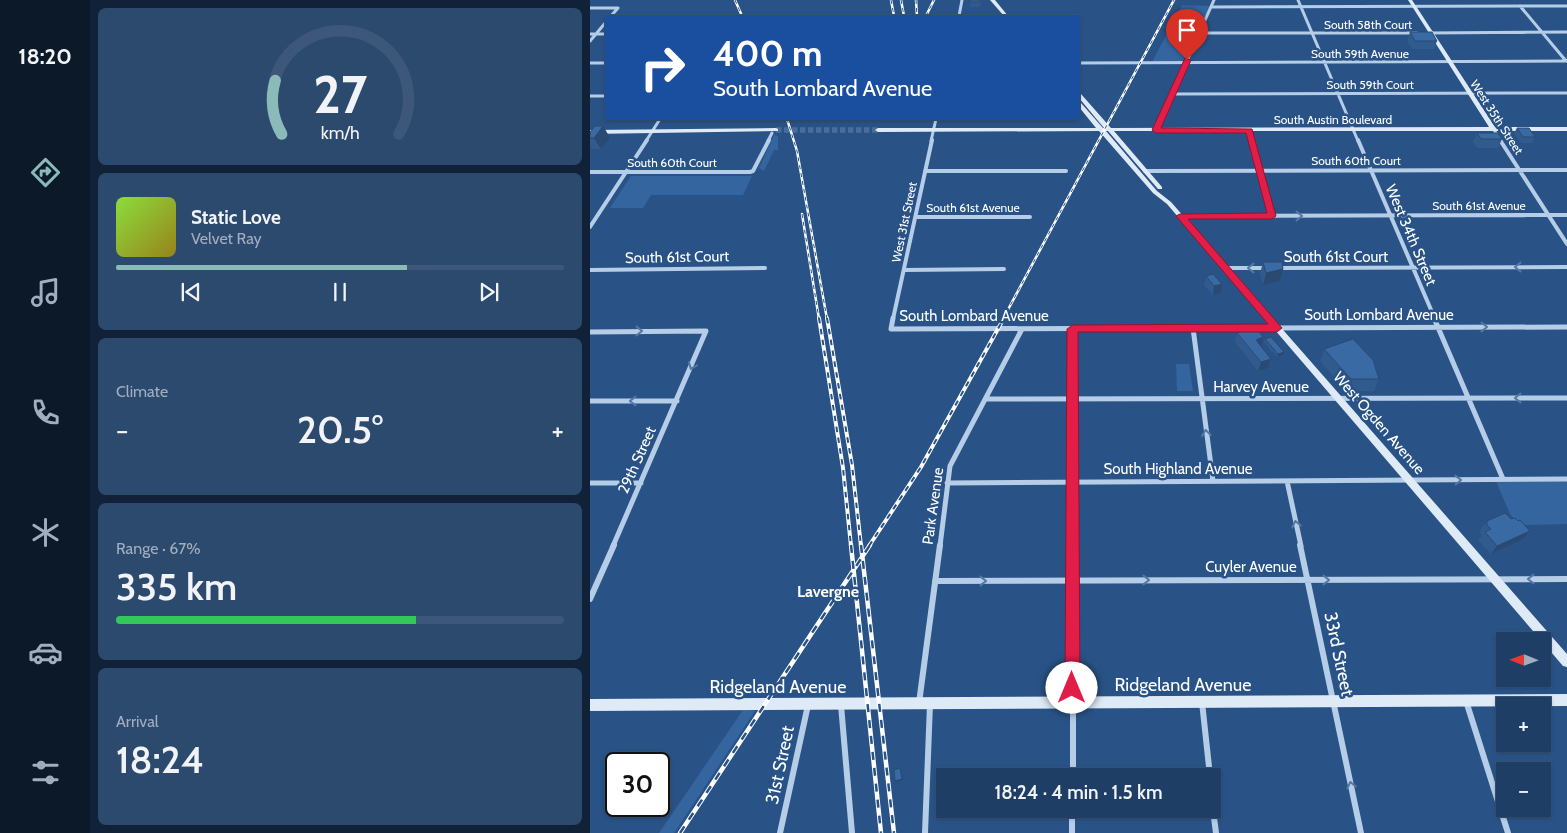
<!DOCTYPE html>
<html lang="en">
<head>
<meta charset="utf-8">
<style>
	:root { --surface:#1f3e65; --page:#2c496e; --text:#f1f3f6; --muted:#a1aebf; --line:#3c5779; --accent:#8bbbb9 }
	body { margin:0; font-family:Cabin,sans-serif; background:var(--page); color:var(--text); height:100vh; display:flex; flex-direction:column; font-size:19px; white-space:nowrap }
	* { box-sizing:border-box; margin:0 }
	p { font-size:16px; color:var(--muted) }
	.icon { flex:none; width:28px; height:28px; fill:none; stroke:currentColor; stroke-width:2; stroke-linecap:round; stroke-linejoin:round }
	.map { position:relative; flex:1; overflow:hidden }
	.sheet { display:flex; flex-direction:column; gap:8px; padding:8px; background:#112238; width:500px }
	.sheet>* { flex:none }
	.banner { position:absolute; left:15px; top:15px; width:475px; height:105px; border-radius:0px; box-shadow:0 1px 4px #0004,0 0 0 1px var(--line); background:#1a4fa0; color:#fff; overflow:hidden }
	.needle { width:32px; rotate:271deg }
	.buttons { position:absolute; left:906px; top:632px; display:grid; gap:10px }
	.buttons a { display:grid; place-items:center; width:55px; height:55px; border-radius:0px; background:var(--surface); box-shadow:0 1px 4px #0004,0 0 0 1px var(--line); font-size:25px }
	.speed { position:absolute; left:15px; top:752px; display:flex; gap:10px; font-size:25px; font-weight:700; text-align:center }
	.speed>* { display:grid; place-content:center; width:65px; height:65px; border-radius:50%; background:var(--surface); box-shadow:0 1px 4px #0004,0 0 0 1px var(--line); line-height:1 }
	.speed .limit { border:2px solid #111; border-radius:8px; background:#fff; color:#111 }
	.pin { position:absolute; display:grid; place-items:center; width:42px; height:42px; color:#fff; margin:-51px -21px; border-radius:50% 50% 50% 0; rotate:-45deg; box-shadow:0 0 5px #0007 }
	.pin .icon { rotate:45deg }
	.me { position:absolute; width:55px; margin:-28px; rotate:0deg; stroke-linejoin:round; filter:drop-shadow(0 0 4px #0008) }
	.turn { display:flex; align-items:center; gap:18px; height:105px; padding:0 25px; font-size:22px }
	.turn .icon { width:65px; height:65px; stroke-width:2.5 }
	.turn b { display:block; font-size:35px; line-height:42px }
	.big { font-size:38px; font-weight:600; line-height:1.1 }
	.sheet .widget { flex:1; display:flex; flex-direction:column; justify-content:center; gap:8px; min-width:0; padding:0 18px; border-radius:8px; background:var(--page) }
	.sheet .dial { align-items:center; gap:0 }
	.dial svg { height:130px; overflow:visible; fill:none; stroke:var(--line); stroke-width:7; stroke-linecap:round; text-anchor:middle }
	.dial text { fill:var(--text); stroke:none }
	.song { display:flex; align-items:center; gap:15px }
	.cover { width:60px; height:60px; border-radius:8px; background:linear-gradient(135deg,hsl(90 70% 55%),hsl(50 70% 35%)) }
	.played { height:5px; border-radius:2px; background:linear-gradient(90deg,var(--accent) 65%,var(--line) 65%) }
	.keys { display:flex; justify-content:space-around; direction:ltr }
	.heat { display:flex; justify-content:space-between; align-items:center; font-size:28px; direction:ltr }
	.charge { height:8px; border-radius:4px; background:linear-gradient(90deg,#34c759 67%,var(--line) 0) }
	.trip { position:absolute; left:346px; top:768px; width:285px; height:50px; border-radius:0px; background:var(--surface); box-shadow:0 1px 4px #0004,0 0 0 1px var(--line); font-weight:600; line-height:50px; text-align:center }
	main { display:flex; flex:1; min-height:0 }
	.tab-bar { display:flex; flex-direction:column; width:90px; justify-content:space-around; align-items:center; background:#0c1928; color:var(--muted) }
	.tab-bar .icon { width:35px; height:35px }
	.tab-bar .active { color:var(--accent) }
	.tab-bar b { font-size:22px; color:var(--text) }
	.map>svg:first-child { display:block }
	.green { fill:#34659f }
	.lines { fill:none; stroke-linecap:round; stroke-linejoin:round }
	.secondary-tunnel { stroke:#496d99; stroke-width:5.5; stroke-dasharray:5.5 2.5; stroke-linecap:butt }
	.street-far3 { stroke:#b6cde8; stroke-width:3 }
	.street-far2 { stroke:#b6cde8; stroke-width:4 }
	.street-far1 { stroke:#b6cde8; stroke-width:5 }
	.street { stroke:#b6cde8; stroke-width:6 }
	.secondary { fill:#dfeaf7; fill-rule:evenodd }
	.rail-far2-casing { stroke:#fff; stroke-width:2.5 }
	.rail-far1-casing { stroke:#fff; stroke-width:4 }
	.rail-casing { stroke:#fff; stroke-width:4.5 }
	.rail-far2 { stroke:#295387; stroke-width:1; stroke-dasharray:4; stroke-linecap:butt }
	.rail-far1 { stroke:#295387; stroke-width:2; stroke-dasharray:5.5; stroke-linecap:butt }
	.rail { stroke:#295387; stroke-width:2.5; stroke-dasharray:8; stroke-linecap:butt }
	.wall { fill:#325b8d }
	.shaded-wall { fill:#294a73 }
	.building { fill:#3a6aa4; stroke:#294a73 }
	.oneway { stroke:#5378a4 }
	.route { fill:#e11d48; stroke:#92132f }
	.labels { text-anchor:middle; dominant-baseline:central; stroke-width:5; stroke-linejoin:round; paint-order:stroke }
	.far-street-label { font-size:12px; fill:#fff; stroke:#295387 }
	.street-label { font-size:15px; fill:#fff; stroke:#295387 }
	.neighbourhood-label { font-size:16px; font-weight:bold; fill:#fff; stroke:#295387 }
	.near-street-label { font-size:18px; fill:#fff; stroke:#295387 }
</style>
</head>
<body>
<main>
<nav class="tab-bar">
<b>18:20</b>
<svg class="icon active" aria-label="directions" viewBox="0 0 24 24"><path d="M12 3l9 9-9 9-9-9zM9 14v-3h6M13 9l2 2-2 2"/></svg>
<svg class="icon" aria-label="music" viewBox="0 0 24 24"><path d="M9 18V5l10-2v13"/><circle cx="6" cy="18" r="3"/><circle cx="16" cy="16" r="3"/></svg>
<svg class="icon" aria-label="phone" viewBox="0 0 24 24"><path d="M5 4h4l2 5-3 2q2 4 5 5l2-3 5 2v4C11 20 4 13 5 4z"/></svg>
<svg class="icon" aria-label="climate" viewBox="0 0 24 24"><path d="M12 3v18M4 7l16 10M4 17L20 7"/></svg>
<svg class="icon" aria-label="car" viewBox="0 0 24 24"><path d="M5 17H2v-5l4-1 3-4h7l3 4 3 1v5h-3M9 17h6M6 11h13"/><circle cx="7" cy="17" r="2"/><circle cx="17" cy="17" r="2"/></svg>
<svg class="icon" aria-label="filters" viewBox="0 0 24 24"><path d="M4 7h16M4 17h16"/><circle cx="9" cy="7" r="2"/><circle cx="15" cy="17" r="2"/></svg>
</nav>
<section class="sheet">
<div class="widget dial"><svg viewBox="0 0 100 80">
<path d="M14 69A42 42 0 1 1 86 69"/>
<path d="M14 69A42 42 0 0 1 10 36" stroke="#8bbbb9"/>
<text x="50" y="56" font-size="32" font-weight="700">27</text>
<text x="50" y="72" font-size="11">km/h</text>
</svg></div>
<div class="widget">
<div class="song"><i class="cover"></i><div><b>Static Love</b><p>Velvet Ray</p></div></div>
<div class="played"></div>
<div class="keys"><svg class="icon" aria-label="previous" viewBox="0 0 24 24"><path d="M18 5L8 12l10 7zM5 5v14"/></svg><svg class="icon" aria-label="pause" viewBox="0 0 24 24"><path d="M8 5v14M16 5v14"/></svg><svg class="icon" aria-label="next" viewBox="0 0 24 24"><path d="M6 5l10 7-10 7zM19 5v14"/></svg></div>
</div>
<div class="widget"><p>Climate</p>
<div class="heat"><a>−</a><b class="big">20.5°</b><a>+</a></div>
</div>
<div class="widget"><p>Range · 67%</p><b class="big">335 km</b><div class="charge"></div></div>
<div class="widget"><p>Arrival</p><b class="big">18:24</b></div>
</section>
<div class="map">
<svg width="977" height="833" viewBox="0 0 977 833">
	<rect width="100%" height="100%" fill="#295387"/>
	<path class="green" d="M592 5 621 6 594 62H562Z
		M184 135 188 136V150H184L174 171 169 168Z
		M41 176H162L153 195H61L53 208H20Z
		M586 364H599L603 391H587Z
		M977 480V524L929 525 920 514 906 481Z
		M153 710 165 711 84 833H69Z"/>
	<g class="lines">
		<path class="secondary-tunnel" d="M186 130H288"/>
		<path class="street-far3" d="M708 0 768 141
			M930 6 976 61
			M622 7 977 6
			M0 8H28
			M21 16 28 8
			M369 16 372 0
			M609 33H827
			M838 33 977 32
			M0 34H16
			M0 41 16 22
			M0 63H16
			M489 63 977 61
			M582 94 977 93
			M0 96H16
			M904 130 911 141
			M566 131 624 0
			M659 131 662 141
			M56 141 70 119
			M178 141 182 133
			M341 141 346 119"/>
		<path class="street-far2" d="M661 140 682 216
			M768 140 845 319
			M910 140 977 244
			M335 171H476
			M555 171 977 170
			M0 172H160L163 171 179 140
			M591 216 977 215
			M326 217H440
			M0 227 57 140
			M636 268H677
			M688 268 977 267
			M0 270 175 268
			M314 270 414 269
			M303 319 342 140"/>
		<path class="street-far1" d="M303 318 301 329 977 327
			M844 318 913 479
			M603 328 623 481
			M483 329V546
			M0 332 116 331 23 546
			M395 399 977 398
			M0 401H87
			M697 481 711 546
			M0 483H51
			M357 483 977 479
			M350 546 360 466 432 329"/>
		<path class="street" d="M483 545V776
			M710 545 771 833
			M345 581 977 579
			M0 599 24 545
			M876 701 918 833
			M612 702 620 776
			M329 703 350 545
			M251 705 262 833
			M622 802 626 833
			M482 809V833
			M190 833 218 705
			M335 833 340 704"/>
		<path class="secondary" d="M400 0H405L418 16H414Z
			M818 0H822L905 127H977V131H524L572 187V189H568L518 131H516L567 191 581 202 977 654V667L973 666 577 204 563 193 509 131 288 132 285 130 288 128H506L489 107V102L491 103 513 128H514L489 98V93L491 94 521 128 899 127Z
			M186 128 188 129V131L0 134V130Z
			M977 694V706L0 711V699Z"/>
		<g class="rail-far2-casing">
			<path id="rail-far2" d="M145 0 152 16
				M301 0 304 16
				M311 0 314 16
				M326 0 327 16
				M336 16 344 0
				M197 119 207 151 237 319
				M212 214 229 319
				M413 319 584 0"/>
		</g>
		<g class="rail-far1-casing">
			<path id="rail-far1" d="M229 318 253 468 261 546
				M237 318 262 465 271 546
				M279 546 331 467 414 318"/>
		</g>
		<g class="rail-casing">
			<path id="rail" d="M261 545 291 833
				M271 545 304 833
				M90 833 280 545"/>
		</g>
		<use href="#rail-far2" class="rail-far2"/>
		<use href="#rail-far1" class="rail-far1"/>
		<use href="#rail" class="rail"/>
	</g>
	<path class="wall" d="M392 0 390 7H380V2Z
		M820 32 847 41 844 49H822L817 41Z
		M13 126 20 138 11 149H2L0 145V132Z
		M927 128 945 137 942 143H931L924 133Z
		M887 133 912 139 908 148H887L883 142Z
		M673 262 693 269 690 281 673 285 670 274Z
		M616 276 631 293 623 295 614 285Z
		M647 333 681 359 678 368 668 371 645 342Z
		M675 339 694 352 693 355 687 357 674 342Z
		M734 349 789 379 784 391H756L730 361Z
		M897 521 933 539 901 554 888 540 892 535 890 533 891 529Z"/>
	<path class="shaded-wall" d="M13 126 20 138 11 149 4 138Z
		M693 269 690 281 673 285 676 273Z
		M632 284 631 293 623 295 624 286Z
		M673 337 671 346 666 340Z
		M694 352 693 355 687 357 688 354Z
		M681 359 678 368 668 371 671 362Z
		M940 531 933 539 901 554 907 546Z
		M310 768 311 770 313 780 306 782 305 781Z"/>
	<path class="building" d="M380 0H390V2H380Z
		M820 32H842L847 41H825Z
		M5 126H13L4 138H0V132Z
		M927 128H939L945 137H933Z
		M887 133H908L912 139H891Z
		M673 262H692L693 269 676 273Z
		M623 274 632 284 624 286 616 276Z
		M656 330H668L673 337 666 340 681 359 671 362 647 333Z
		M681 337 694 352 688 354 675 339Z
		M763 339 783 360 789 379H761L734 349Z
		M915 513 921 519 925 518 928 521 930 520 940 531 907 546 895 532 901 529 897 525V521Z
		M310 768 312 779 305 781 304 770Z"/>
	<defs><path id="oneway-chevron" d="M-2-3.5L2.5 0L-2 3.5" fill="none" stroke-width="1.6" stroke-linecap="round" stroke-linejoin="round" transform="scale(1.25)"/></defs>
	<g class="oneway">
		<use href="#oneway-chevron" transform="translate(709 216)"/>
		<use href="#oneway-chevron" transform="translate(928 267) rotate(180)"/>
		<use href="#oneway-chevron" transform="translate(661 268) rotate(180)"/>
		<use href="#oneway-chevron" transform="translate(894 327)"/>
		<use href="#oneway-chevron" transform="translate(49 331)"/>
		<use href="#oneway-chevron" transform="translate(102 366) rotate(113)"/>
		<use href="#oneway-chevron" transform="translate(928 398) rotate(180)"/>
		<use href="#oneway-chevron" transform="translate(43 401) rotate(180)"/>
		<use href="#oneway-chevron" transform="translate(616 433) rotate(-97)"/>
		<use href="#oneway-chevron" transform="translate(868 480) rotate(-1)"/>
		<use href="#oneway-chevron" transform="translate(706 524) rotate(-102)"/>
		<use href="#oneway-chevron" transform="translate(941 579) rotate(180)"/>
		<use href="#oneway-chevron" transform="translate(556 580)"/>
		<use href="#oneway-chevron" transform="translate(736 580)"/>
		<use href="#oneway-chevron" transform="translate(393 581)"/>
		<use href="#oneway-chevron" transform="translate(761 785) rotate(-102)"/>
	</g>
	<path class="route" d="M595 58 601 60 571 128 662 129 686 216 682 219H598L692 328 687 332H488L490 688 488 694 482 696 477 694 475 688 477 329 483 325 678 324 586 216 590 214 677 213 656 133H566L562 130Z"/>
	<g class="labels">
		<g class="far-street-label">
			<text x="778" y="24">South 58th Court</text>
			<text x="770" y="53">South 59th Avenue</text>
			<text x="780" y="84">South 59th Court</text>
			<text transform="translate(907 117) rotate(57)">West 35th Street</text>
			<text x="743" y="119">South Austin Boulevard</text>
			<text x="766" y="160">South 60th Court</text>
			<text x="82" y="162">South 60th Court</text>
			<text x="889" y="205">South 61st Avenue</text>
			<text x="383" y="207">South 61st Avenue</text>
			<text transform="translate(314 222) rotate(-78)">West 31st Street</text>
		</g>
		<g class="street-label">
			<text transform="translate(821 235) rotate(67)">West 34th Street</text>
			<text transform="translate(87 257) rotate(-1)">South 61st Court</text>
			<text x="746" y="257">South 61st Court</text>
			<text x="789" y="315">South Lombard Avenue</text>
			<text x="384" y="316">South Lombard Avenue</text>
			<text x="671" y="387">Harvey Avenue</text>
			<text transform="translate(789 423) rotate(49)">West Ogden Avenue</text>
			<text transform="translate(47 460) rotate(-66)">29th Street</text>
			<text x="588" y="469">South Highland Avenue</text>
			<text transform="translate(343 506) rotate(-82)">Park Avenue</text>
			<text x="661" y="567">Cuyler Avenue</text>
		</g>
		<g class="neighbourhood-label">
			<text x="238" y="591">Lavergne</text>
		</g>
		<g class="near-street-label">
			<text transform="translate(749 654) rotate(78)">33rd Street</text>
			<text x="593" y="685">Ridgeland Avenue</text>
			<text x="188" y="687">Ridgeland Avenue</text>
			<text transform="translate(190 765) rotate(-78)">31st Street</text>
		</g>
	</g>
</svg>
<div class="buttons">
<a><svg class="needle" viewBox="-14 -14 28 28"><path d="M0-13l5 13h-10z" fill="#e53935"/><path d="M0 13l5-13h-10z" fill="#a1aebf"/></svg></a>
<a>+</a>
<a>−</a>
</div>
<div class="speed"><div class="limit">30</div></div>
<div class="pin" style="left:597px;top:60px;background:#d93025"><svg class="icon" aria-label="arrive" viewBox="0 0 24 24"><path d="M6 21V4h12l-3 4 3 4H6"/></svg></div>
<svg class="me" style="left:482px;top:688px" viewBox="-20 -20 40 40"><circle r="19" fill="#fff"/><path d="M0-13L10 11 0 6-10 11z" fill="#e11d48"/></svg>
<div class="trip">18:24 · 4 min · 1.5 km</div>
<div class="banner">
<div class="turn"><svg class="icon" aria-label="right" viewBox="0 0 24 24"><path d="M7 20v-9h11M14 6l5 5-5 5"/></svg><div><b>400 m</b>South Lombard Avenue</div></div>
</div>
</div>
</main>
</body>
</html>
